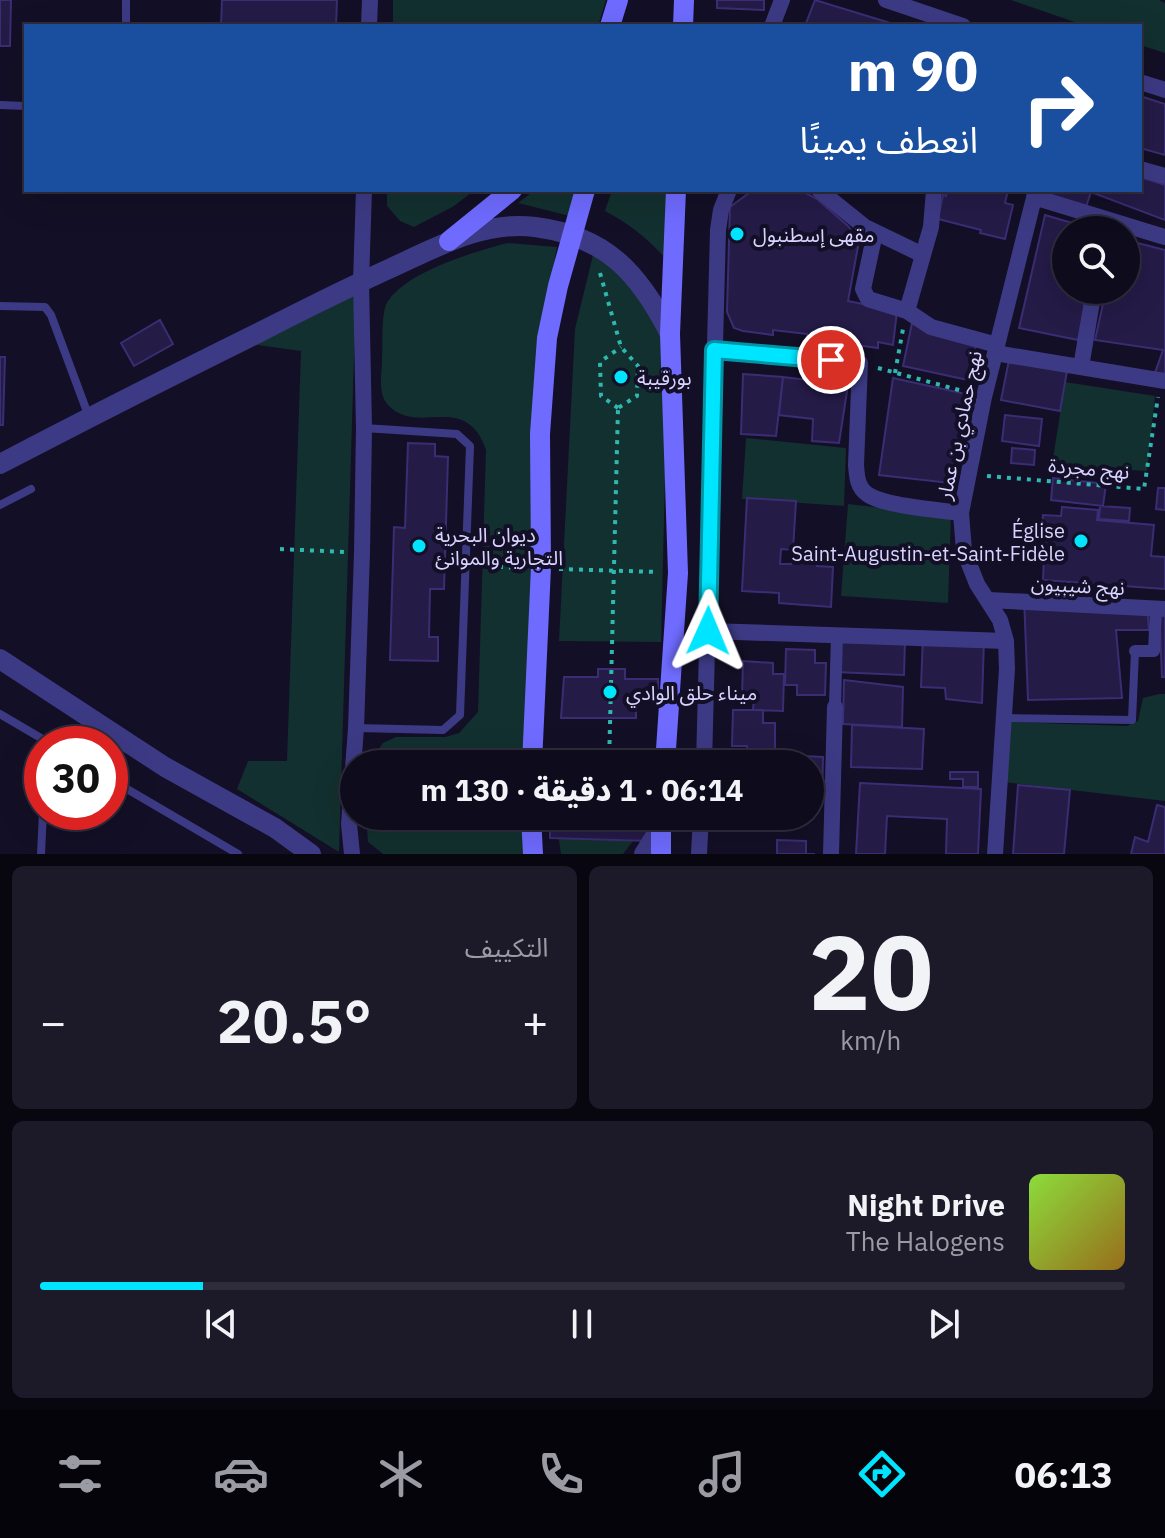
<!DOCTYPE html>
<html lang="ar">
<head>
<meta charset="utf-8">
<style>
	:root { --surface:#0e0b1c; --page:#1c1929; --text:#f1f3f6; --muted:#9b9ba3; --line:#2e2b3b; --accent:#00e5ff }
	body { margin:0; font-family:"IBM Plex Sans","Noto Sans Arabic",sans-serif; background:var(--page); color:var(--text); direction:rtl; height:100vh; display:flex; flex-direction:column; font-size:30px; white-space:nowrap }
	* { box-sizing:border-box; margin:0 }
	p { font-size:26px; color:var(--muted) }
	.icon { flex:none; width:44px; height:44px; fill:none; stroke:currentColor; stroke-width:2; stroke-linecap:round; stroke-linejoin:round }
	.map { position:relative; height:854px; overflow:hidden; direction:ltr }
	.drawer { display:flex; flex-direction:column; gap:12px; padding:12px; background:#08060f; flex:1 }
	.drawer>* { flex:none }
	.banner { position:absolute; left:24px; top:24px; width:1118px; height:168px; border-radius:0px; box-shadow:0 8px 32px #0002,0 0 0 2px var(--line); direction:rtl; background:#1a4fa0; color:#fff; overflow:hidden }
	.controls { position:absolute; left:1052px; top:216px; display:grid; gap:16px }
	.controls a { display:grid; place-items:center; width:88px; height:88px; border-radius:50%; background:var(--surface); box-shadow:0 8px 32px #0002,0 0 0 2px var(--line); font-size:40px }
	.speed { position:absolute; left:24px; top:726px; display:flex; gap:16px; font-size:40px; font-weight:700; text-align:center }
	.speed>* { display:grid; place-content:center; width:104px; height:104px; border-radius:50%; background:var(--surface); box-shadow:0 8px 32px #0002,0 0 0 2px var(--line); line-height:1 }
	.speed .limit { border:12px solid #d22; background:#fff; color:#111 }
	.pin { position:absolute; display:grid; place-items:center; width:68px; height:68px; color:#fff; margin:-34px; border:4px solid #fff; border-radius:50%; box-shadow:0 2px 8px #0007 }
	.me { position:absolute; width:88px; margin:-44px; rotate:1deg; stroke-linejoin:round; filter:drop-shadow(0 0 6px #0008) }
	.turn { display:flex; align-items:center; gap:28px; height:168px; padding:0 32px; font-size:36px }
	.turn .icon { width:104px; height:104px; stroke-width:2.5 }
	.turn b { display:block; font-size:56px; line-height:68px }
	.big { font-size:60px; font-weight:800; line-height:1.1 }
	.drawer .card { flex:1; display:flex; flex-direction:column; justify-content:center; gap:12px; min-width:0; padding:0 28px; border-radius:12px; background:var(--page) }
	.drawer .dial { align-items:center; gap:0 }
	.dial b { font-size:104px; line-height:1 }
	.song { display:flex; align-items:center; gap:24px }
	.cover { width:96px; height:96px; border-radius:12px; background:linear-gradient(135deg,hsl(90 70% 55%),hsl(40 70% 35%)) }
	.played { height:8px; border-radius:4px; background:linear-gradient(90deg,var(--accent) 15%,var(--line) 15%) }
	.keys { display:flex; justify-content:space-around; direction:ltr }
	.heat { display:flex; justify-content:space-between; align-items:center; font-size:44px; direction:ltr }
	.drawer .tiles { flex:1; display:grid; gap:12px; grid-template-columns:1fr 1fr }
	.card:last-child { grid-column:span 2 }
	.trip { position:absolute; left:340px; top:750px; width:484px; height:80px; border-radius:40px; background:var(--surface); box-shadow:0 8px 32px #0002,0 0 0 2px var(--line); font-weight:800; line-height:80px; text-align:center; direction:rtl }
	.tabs { display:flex; height:128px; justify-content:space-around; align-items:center; background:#06040b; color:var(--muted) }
	.tabs .icon { width:56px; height:56px }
	.tabs .current { color:var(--accent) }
	.tabs b { font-size:36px; color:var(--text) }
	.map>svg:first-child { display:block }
	.green { fill:#12302f }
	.building { fill:#241b47; stroke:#3b2d73; stroke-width:2 }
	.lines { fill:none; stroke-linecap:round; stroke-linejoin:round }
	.path { stroke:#2fb8b0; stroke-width:4; stroke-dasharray:4 6; stroke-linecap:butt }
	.service { stroke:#3d3a85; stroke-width:8 }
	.pedestrian { stroke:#3d3a85; stroke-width:12 }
	.minor { stroke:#3d3a85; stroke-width:16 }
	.tertiary { stroke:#3d3a85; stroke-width:20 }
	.secondary { stroke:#6f6bff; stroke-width:20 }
	.route-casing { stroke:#0095a6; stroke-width:20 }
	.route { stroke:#00e5ff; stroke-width:14 }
	.poi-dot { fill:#00e5ff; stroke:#130f26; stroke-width:3 }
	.labels { text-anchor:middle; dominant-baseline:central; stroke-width:8; stroke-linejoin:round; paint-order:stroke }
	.poi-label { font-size:20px; fill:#d9d4ff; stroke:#130f26; text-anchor:start }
	.street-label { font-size:20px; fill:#d9d4ff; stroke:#130f26 }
</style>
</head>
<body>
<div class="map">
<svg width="1165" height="854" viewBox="0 0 1165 854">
	<rect width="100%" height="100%" fill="#130f26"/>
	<path class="green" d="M393 0H606L598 26H393Z
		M1011 0H1159L1165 3V53L1140 45V26H1086Z
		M387 190H475L454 206 414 227 400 221 387 206Z
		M535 190H581L574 217 518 203Z
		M612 190H674L672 265C651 242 632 225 605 211Z
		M508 243 557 247 540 336 524 764H369L383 743 396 737H445L459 733 478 712 486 450C466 391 418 436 389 406 377 394 382 375 382 360 383 346 381 316 386 305 401 273 476 251 508 243Z
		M594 251C638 284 650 305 668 357L661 642 559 641 575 329Z
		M356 290 339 852 237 789 248 761H287L301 351 251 344Z
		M1065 382 1155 396 1147 471 1052 465Z
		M746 438 846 448 844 506 742 499Z
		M848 504 951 516 948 603 841 596Z
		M1159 694H1165V801L1004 782 1009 722 1127 726 1138 721 1143 698Z
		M366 816H523V854H383L368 842Z
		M556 820 636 837 623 854H561Z"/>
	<path class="building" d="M0 0H11L10 46H0Z
		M222 0H337L336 26H221Z
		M717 0H764V10L717 8Z
		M815 0 900 26H805Z
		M1140 96 1165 104V155L1140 148Z
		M1140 177 1165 185V220L1091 192 1086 207 1049 196 1050 190H1140Z
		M753 190H800L817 199 848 226 859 241 848 301 897 311 893 345 878 342V348L808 338 807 334 773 330V335L743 331 734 328 727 312 730 207Z
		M947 190H1008L1005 203 1013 205 1005 239 980 233 981 230 938 219 943 195 946 196Z
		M1045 215 1096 230H1066V290H1088L1078 340 1019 328Z
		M1126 240 1165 250V374L1155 373 1163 350 1095 340 1106 290H1126Z
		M160 320 173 344 134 366 121 343Z
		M912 323 976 346 968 380 903 366Z
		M0 357H5L3 425H0Z
		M1009 360 1067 371 1060 411 1001 400Z
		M743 374 783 377 776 436 741 434Z
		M783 377 848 385 839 443 812 441 813 419 779 415Z
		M893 378 966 394 950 483 879 475Z
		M1005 415 1042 419 1039 446 1002 441Z
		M408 443 435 444V456L448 457 444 589H430L429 637H438V661L390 660 394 527 405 528Z
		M1012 448 1035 450 1034 465 1011 463Z
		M1053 478 1106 484 1103 506 1051 500Z
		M1158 488H1165V510L1156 509Z
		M747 498 796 501 793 550 781 549 780 564H791V560L800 561V556L818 558 817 566 833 567 831 607 779 603V593L742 591Z
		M1100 506 1130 508 1129 521 1099 519Z
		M1062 507 1098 510 1097 520 1154 525 1151 556 1165 557V589L1043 580 1044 557H1040L1043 515 1061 516Z
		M1024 596 1147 603 1149 630H1116L1122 698 1028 700Z
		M1159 604 1165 605V677H1162Z
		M842 635 905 640 904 675 836 672Z
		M923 636 984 639 982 703 946 699 945 688 921 687Z
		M786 649 815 650V663H826L825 695H797V685H785Z
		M743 661 773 663V674H784L783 711 753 710 754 698H742Z
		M598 669H625V679H658V698H636V718H561L564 677H598Z
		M844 680 903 687 902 727 843 724Z
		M733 710H763V723H775V757H747V746H732Z
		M852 725 924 729 922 769 851 767Z
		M781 755 823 757 822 803 810 802V764H781Z
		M950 772H978V787H963V779H950Z
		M860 783 981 789 978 854H946L947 819 887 816 885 854H856Z
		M1018 785 1070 790 1064 854H1013Z
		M1157 805 1165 807V854H1131L1135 837 1148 842Z
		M550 816H650L649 841 550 838Z
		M777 840 806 841V854H815H777Z"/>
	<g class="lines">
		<path class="path" d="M600 273 621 347 638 366 637 396 618 408
			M878 368 970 393
			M895 373 903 329
			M618 408 601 396 600 362 621 347
			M987 476 1144 489 1158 397
			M280 549 345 552
			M479 566 522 568
			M559 569 658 572
			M609 764 618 408"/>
		<path class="service" d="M126 26V0
			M0 105 26 106
			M0 306 45 307 51 315 89 417
			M0 505 31 489
			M0 714 51 744
			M1003 718 1132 720 1135 651
			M356 728 443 730 460 715 470 446 457 434 364 428
			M110 779 238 854
			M41 854 43 812"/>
		<path class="pedestrian" d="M1135 651H1154L1156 609
			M835 707 837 634"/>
		<path class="minor" d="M886 0 963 26
			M369 26 370 0
			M772 26 782 0
			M1140 82 1165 90
			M1140 169 1165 176
			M819 190 865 227 923 255 907 311
			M1034 197 1165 237
			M875 233 863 289 868 299 907 311 931 327 997 345
			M923 255 931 227 934 190
			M714 350 860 363 856 465C857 476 857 487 867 494 883 506 939 510 961 513
			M995 353 1165 381
			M1081 367 1094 290
			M989 600 1165 609
			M708 631 1006 641
			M704 764 718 230 721 210 729 190
			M352 854 349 824 356 728 362 553 364 428 361 282 364 190
			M699 854 701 816
			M831 854 835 707
			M995 854 1007 669 1006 641 1000 620 977 584 964 551 961 513 984 397 1036 190"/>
		<path class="tertiary" d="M0 464C86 419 173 375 260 332 303 310 347 288 391 268 435 248 484 220 535 227 606 236 639 273 670 334
			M0 659 165 767 275 828 311 854
			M644 854 661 827"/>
		<path class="secondary" d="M610 26 618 0
			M683 26 684 0
			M449 241 512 190
			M532 764 541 567 540 434 547 338 558 286 585 190
			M665 764 678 573 670 334 676 190
			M531 816 533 854
			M661 854V816"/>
	</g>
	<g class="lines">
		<g class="route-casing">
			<path id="route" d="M708 631 714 350 831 360"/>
		</g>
		<use href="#route" class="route"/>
	</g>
	<g class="poi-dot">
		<circle cx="737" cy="234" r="8"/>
		<circle cx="621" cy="377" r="8"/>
		<circle cx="1081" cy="541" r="8"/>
		<circle cx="419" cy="546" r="8"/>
		<circle cx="610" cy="692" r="8"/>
	</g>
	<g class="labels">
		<g class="poi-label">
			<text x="753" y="234">مقهى إسطنبول</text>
			<text x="637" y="377">بورقيبة</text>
			<text x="1065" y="530" text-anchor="end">Église<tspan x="1065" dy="23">Saint-Augustin-et-Saint-Fidèle</tspan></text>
			<text x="435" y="534">ديوان البحرية<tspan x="435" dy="23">التجارية والموانئ</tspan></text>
			<text x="626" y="692">ميناء حلق الوادي</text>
		</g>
		<g class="street-label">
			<text transform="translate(959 425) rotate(-78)">نهج حمادي بن عمار</text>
			<text transform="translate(1089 468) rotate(5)">نهج مجردة</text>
			<text transform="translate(1078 585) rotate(3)">نهج شيبيون</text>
		</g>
	</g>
</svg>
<div class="controls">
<a><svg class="icon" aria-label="search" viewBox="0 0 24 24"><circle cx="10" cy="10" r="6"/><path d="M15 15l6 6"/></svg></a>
</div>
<div class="speed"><div class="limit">30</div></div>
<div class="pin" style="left:831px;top:360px;background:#d93025"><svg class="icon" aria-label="arrive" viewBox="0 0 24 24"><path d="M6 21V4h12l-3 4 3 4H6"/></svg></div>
<svg class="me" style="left:708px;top:631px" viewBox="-20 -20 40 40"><path d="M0-17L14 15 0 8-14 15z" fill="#00e5ff" stroke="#fff" stroke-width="4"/></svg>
<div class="trip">06:14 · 1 دقيقة · 130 m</div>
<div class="banner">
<div class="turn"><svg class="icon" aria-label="right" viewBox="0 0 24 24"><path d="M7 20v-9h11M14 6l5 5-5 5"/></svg><div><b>90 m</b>انعطف يمينًا</div></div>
</div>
</div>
<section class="drawer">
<div class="tiles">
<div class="card dial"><b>20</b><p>km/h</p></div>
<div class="card"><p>التكييف</p>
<div class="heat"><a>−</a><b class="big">20.5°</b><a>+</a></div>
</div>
<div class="card">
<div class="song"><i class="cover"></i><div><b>Night Drive</b><p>The Halogens</p></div></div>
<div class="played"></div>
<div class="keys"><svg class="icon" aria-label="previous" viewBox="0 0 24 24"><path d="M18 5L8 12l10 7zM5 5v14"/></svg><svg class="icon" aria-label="pause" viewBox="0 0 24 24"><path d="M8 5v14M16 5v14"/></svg><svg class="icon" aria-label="next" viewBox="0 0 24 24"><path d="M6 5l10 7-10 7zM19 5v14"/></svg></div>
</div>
</div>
</section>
<nav class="tabs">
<b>06:13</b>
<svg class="icon current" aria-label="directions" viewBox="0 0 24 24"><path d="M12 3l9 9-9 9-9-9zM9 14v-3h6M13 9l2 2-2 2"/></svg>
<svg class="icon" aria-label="music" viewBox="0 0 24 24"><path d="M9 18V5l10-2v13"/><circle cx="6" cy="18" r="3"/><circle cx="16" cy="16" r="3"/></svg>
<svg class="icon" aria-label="phone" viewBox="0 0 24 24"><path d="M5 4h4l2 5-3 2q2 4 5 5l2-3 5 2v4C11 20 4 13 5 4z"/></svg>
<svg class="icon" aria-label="climate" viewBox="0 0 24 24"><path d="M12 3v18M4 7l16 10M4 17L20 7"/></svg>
<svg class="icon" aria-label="car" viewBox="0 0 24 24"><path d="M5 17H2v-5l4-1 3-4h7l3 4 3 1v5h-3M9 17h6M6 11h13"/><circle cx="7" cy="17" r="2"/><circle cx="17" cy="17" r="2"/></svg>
<svg class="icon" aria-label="filters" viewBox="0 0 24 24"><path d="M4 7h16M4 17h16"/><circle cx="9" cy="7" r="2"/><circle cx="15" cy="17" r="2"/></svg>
</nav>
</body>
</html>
